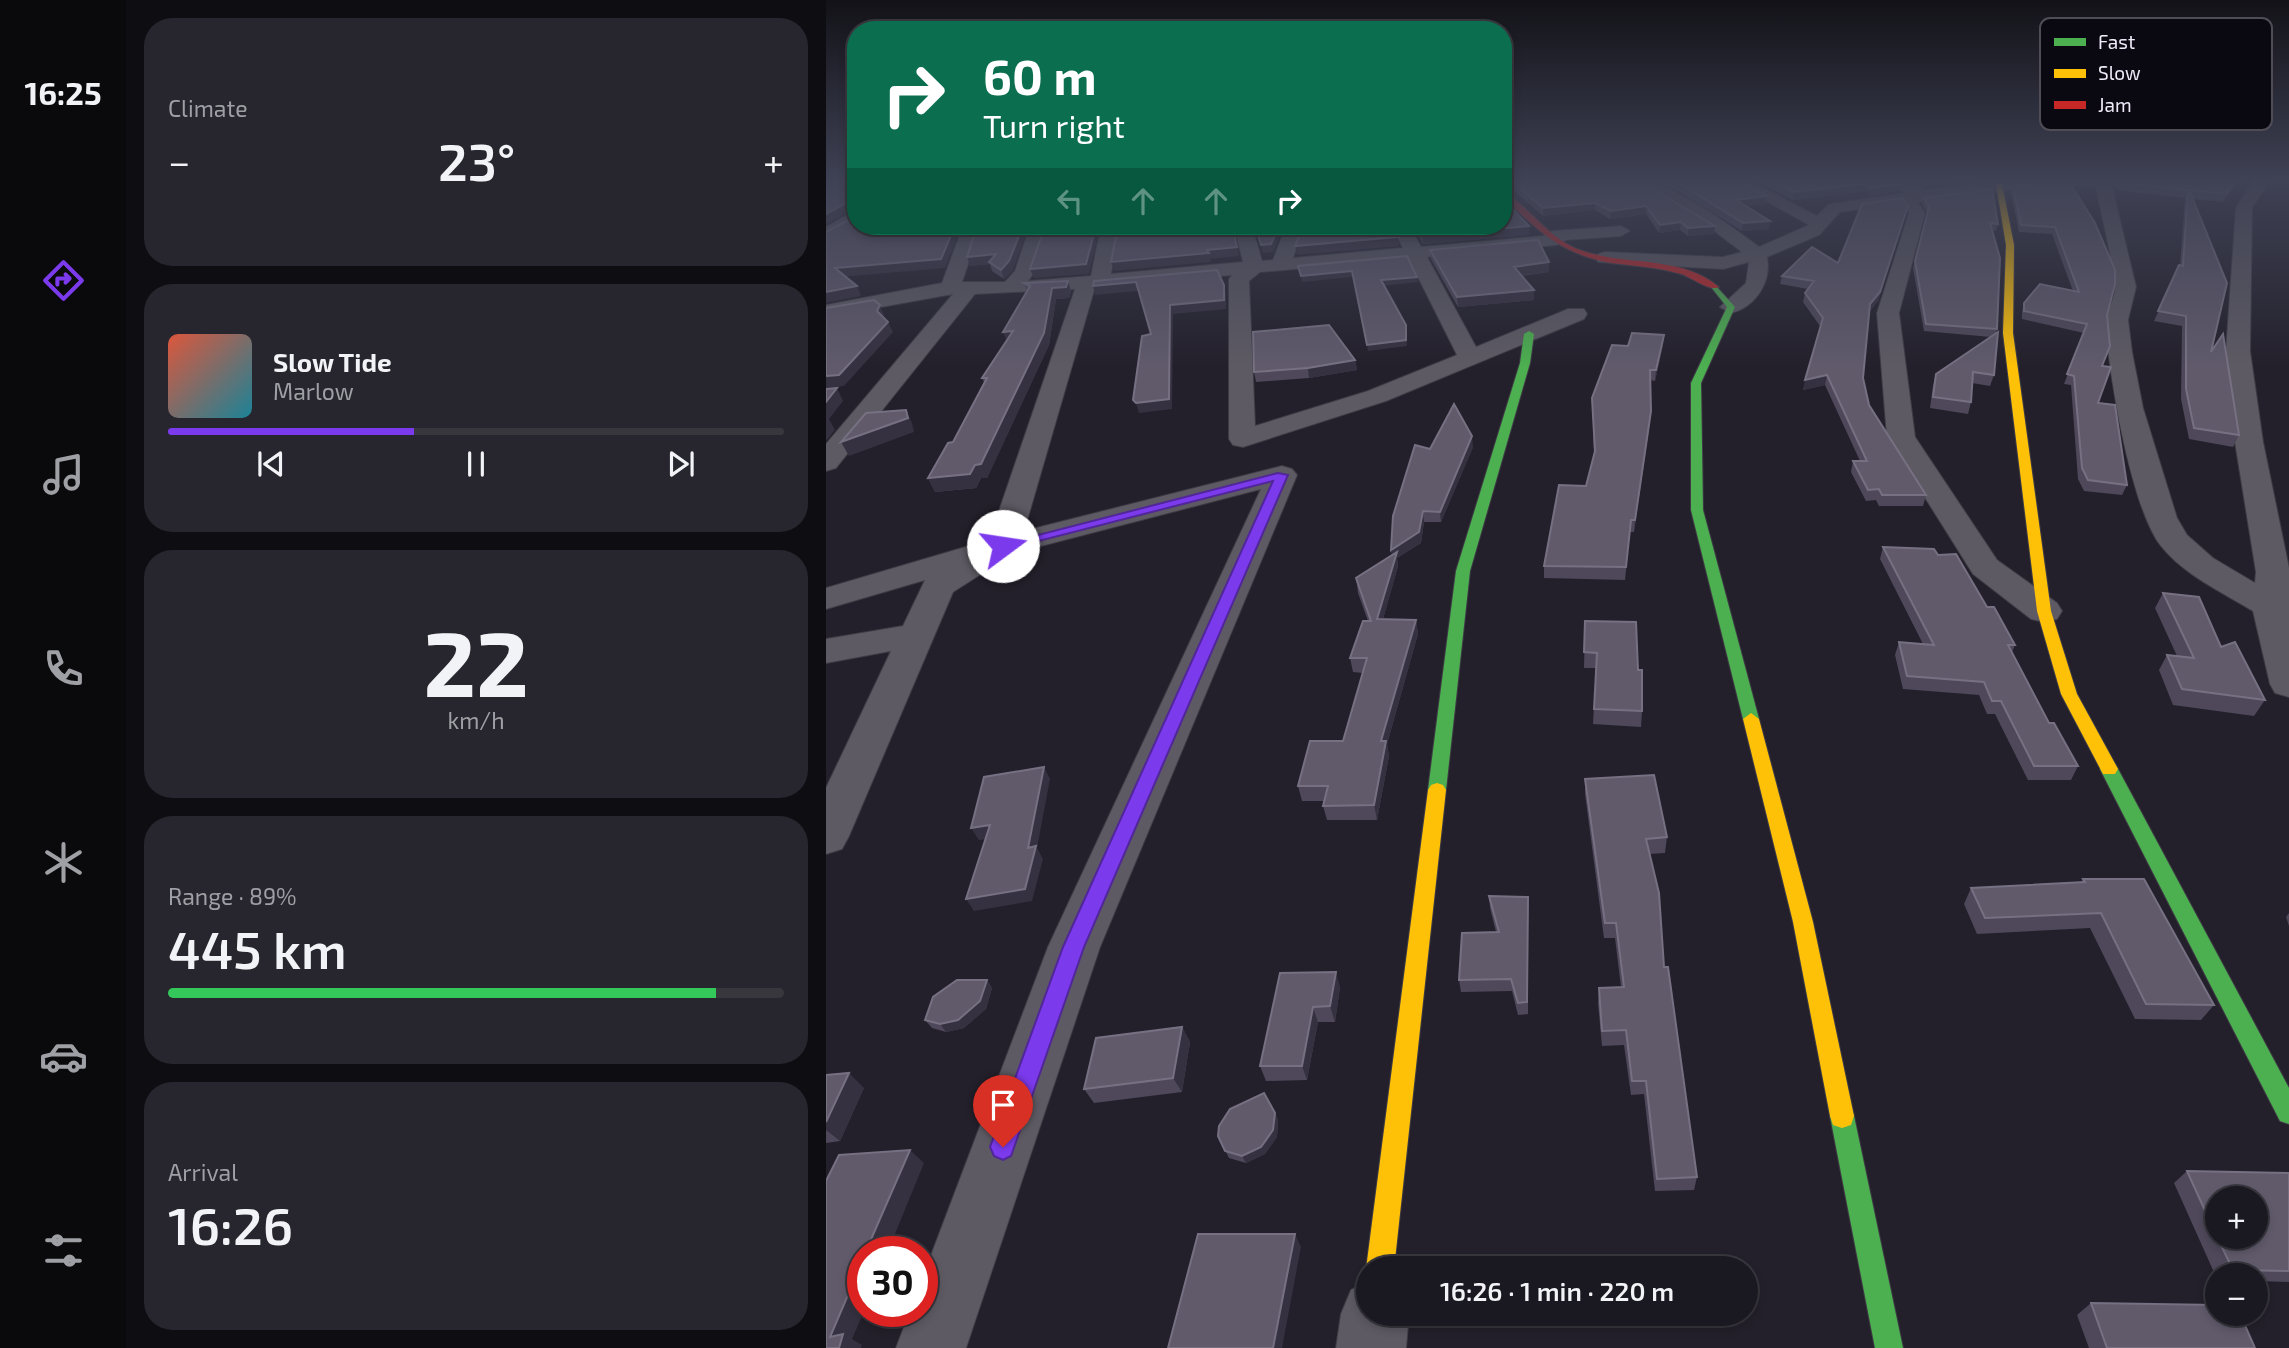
<!DOCTYPE html>
<html lang="en">
<head>
<meta charset="utf-8">
<style>
	:root { --surface:#1a1820; --page:#27252d; --text:#f1f3f6; --muted:#9fa0a5; --line:#38373e; --accent:#7c3aed }
	body { margin:0; font-family:"Exo 2",sans-serif; background:var(--page); color:var(--text); height:100vh; display:flex; flex-direction:column; font-size:26px; white-space:nowrap }
	* { box-sizing:border-box; margin:0 }
	p { font-size:23px; color:var(--muted) }
	.icon { flex:none; width:38px; height:38px; fill:none; stroke:currentColor; stroke-width:2; stroke-linecap:round; stroke-linejoin:round }
	.map { position:relative; flex:1; overflow:hidden }
	.side { display:flex; flex-direction:column; gap:18px; padding:18px; background:#0e0d12; width:700px }
	.side>* { flex:none }
	.top-card { position:absolute; left:21px; top:21px; width:665px; height:214px; border-radius:28px; box-shadow:0 4px 10px #0003,0 0 0 2px var(--line); background:#0b6e4f; color:#fff; overflow:hidden }
	.tools { position:absolute; left:1379px; top:1186px; display:grid; gap:14px }
	.tools a { display:grid; place-items:center; width:63px; height:63px; border-radius:50%; background:var(--surface); box-shadow:0 4px 10px #0003,0 0 0 2px var(--line); font-size:35px }
	.speed { position:absolute; left:21px; top:1236px; display:flex; gap:14px; font-size:35px; font-weight:700; text-align:center }
	.speed>* { display:grid; place-content:center; width:91px; height:91px; border-radius:50%; background:var(--surface); box-shadow:0 4px 10px #0003,0 0 0 2px var(--line); line-height:1 }
	.speed .limit { border:10px solid #d22; background:#fff; color:#111 }
	.pin { position:absolute; display:grid; place-items:center; width:60px; height:60px; color:#fff; margin:-72px -30px; border-radius:50% 50% 50% 0; rotate:-45deg; box-shadow:0 0 7px #0007 }
	.pin .icon { rotate:45deg }
	.me { position:absolute; width:77px; margin:-38px; rotate:76deg; stroke-linejoin:round; filter:drop-shadow(0 0 5px #0008) }
	.turn { display:flex; align-items:center; gap:24px; height:147px; padding:0 21px; font-size:32px }
	.turn .icon { width:91px; height:91px; stroke-width:2.5 }
	.turn b { display:block; font-size:49px; line-height:60px }
	.lanes { display:flex; align-items:center; height:66px; padding:0 21px; background:#0003; justify-content:center; gap:35px; direction:ltr }
	.lanes .off { opacity:.35 }
	.big { font-size:52px; font-weight:600; line-height:1.1 }
	.side .widget { flex:1; display:flex; flex-direction:column; justify-content:center; gap:10px; min-width:0; padding:0 24px; border-radius:28px; background:var(--page) }
	.side .dial { align-items:center; gap:0 }
	.dial b { font-size:91px; line-height:1 }
	.song { display:flex; align-items:center; gap:21px }
	.cover { width:84px; height:84px; border-radius:10px; background:linear-gradient(135deg,hsl(10 70% 55%),hsl(190 70% 35%)) }
	.played { height:7px; border-radius:4px; background:linear-gradient(90deg,var(--accent) 40%,var(--line) 40%) }
	.keys { display:flex; justify-content:space-around; direction:ltr }
	.heat { display:flex; justify-content:space-between; align-items:center; font-size:38px; direction:ltr }
	.charge { height:10px; border-radius:5px; background:linear-gradient(90deg,#34c759 89%,var(--line) 0) }
	.trip { position:absolute; left:530px; top:1256px; width:402px; height:70px; border-radius:35px; background:var(--surface); box-shadow:0 4px 10px #0003,0 0 0 2px var(--line); font-weight:600; line-height:70px; text-align:center }
	main { display:flex; flex:1; min-height:0 }
	.dock { display:flex; flex-direction:column; width:126px; justify-content:space-around; align-items:center; background:#0a0a0d; color:var(--muted) }
	.dock .icon { width:49px; height:49px }
	.dock .active { color:var(--accent) }
	.dock b { font-size:32px; color:var(--text) }
	.map>svg:first-child { display:block }
	.lines { fill:none; stroke-linecap:round; stroke-linejoin:round }
	.street-casing { stroke:#3e3b45; stroke-width:2 }
	.fast-casing { stroke:#3e3b45; stroke-width:2 }
	.slow-casing { stroke:#3e3b45; stroke-width:2 }
	.jam-casing { stroke:#3e3b45; stroke-width:2 }
	.street { fill:#5d5a63; fill-rule:evenodd }
	.fast { fill:#4caf50; fill-rule:evenodd }
	.slow { fill:#ffc107; fill-rule:evenodd }
	.jam { fill:#c62828; fill-rule:evenodd }
	.wall { fill:#4e485a }
	.shaded-wall { fill:#363140 }
	.building { fill:#605a6b; stroke:#767082; stroke-width:2 }
	.route { fill:#7c3aed; stroke:#51269a; stroke-width:2 }
	.key { fill:#0a0810; stroke:#4f4c56; stroke-width:2 }
	.key-label { font-size:19px; fill:#f0ebfa }
</style>
</head>
<body>
<main>
<nav class="dock">
<b>16:25</b>
<svg class="icon active" aria-label="directions" viewBox="0 0 24 24"><path d="M12 3l9 9-9 9-9-9zM9 14v-3h6M13 9l2 2-2 2"/></svg>
<svg class="icon" aria-label="music" viewBox="0 0 24 24"><path d="M9 18V5l10-2v13"/><circle cx="6" cy="18" r="3"/><circle cx="16" cy="16" r="3"/></svg>
<svg class="icon" aria-label="phone" viewBox="0 0 24 24"><path d="M5 4h4l2 5-3 2q2 4 5 5l2-3 5 2v4C11 20 4 13 5 4z"/></svg>
<svg class="icon" aria-label="climate" viewBox="0 0 24 24"><path d="M12 3v18M4 7l16 10M4 17L20 7"/></svg>
<svg class="icon" aria-label="car" viewBox="0 0 24 24"><path d="M5 17H2v-5l4-1 3-4h7l3 4 3 1v5h-3M9 17h6M6 11h13"/><circle cx="7" cy="17" r="2"/><circle cx="17" cy="17" r="2"/></svg>
<svg class="icon" aria-label="filters" viewBox="0 0 24 24"><path d="M4 7h16M4 17h16"/><circle cx="9" cy="7" r="2"/><circle cx="15" cy="17" r="2"/></svg>
</nav>
<section class="side">
<div class="widget"><p>Climate</p>
<div class="heat"><a>−</a><b class="big">23°</b><a>+</a></div>
</div>
<div class="widget">
<div class="song"><i class="cover"></i><div><b>Slow Tide</b><p>Marlow</p></div></div>
<div class="played"></div>
<div class="keys"><svg class="icon" aria-label="previous" viewBox="0 0 24 24"><path d="M18 5L8 12l10 7zM5 5v14"/></svg><svg class="icon" aria-label="pause" viewBox="0 0 24 24"><path d="M8 5v14M16 5v14"/></svg><svg class="icon" aria-label="next" viewBox="0 0 24 24"><path d="M6 5l10 7-10 7zM19 5v14"/></svg></div>
</div>
<div class="widget dial"><b>22</b><p>km/h</p></div>
<div class="widget"><p>Range · 89%</p><b class="big">445 km</b><div class="charge"></div></div>
<div class="widget"><p>Arrival</p><b class="big">16:26</b></div>
</section>
<div class="map">
<svg width="1463" height="1348" viewBox="0 0 1463 1348">
	<rect width="100%" height="100%" fill="#23202b"/>
	<g class="lines">
		<g class="street-casing">
			<path id="street" d="M800 178C841 178 900 222 933 247L983 225 899 178H918L991 216 1003 204 1080 193 1049 178H1071L1101 190 1190 178H1253L1245 183 1100 200 1092 203 1099 213 1073 313 1089 437 1171 560 1231 603 1236 611 1231 619 1218 622 1205 619 1147 574 1061 437 1051 313 1083 213 1076 203 1014 212 993 235 941 257C946 281 930 307 905 313L894 307 920 283 923 262 897 269 772 262 770 258 772 254 779 252 897 257 916 252 883 227Z
				M1268 178H1284L1310 287 1302 320 1306 352 1317 408 1351 518 1361 535 1387 558 1429 583 1430 572 1409 442 1400 351 1410 208 1429 178H1445L1426 208 1424 351 1437 442 1463 568V697L1449 693 1444 684 1427 611C1396 592 1358 575 1335 546 1306 510 1282 373 1280 324 1280 310 1291 297 1289 283 1284 248 1275 213 1268 178Z
				M30 210V223L0 240V227Z
				M137 226H155L136 282H179L189 271 204 226H222L208 273 202 281 265 276 275 226H293L285 274 417 262 408 226H426L436 261 447 260 460 226H478L467 258 577 248 566 226H584L595 247 717 236 726 231 795 226 804 231 795 236 740 240 731 245 601 257 650 347 742 309H758L761 314 758 319 560 401 417 447 407 445 403 439V279L406 275 269 287 198 531 456 466 466 469 471 475 274 947 140 1348H70L84 1311H96V1279L222 947 435 489 188 553 127 592 23 836 16 849 0 854V788L65 651 0 663V639L77 626 99 580 0 609V588L163 540 249 289 149 294 10 468 0 471V444L127 294 0 317V305L116 283ZM583 259 631 355 542 391 429 426 423 281 434 272Z
				M542 1282V1314H583L580 1348H510L515 1314 525 1290Z"/>
		</g>
		<g class="fast-casing">
			<path id="fast" d="M889 285 909 307 875 383 877 510 933 719 925 725 917 719 865 510V383L901 307 885 287Z
				M703 331 708 334 704 363 644 571 620 790 617 795 611 797 605 795 602 790 630 571 694 363 698 334Z
				M1283 763 1289 764 1292 769 1463 1088V1124L1454 1121 1274 769 1277 764Z
				M1016 1104 1025 1107 1028 1116 1077 1348H1049L1004 1116 1007 1107Z"/>
		</g>
		<g class="slow-casing">
			<path id="slow" d="M1173 182 1176 184 1188 245 1187 333 1225 611 1251 694 1292 769 1289 774H1277L1235 694 1211 611 1177 333 1180 245 1170 184Z
				M925 713 933 719 987 922 1028 1116 1025 1125 1016 1128 1007 1125 1004 1116 967 922 917 719Z
				M611 783 617 785 620 790 568 1269H542V1274L540 1269 602 790 605 785Z"/>
		</g>
		<g class="jam-casing">
			<path id="jam" d="M677 191C705 208 721 238 754 250 798 266 855 255 893 287 884 292 865 277 855 274 832 267 808 266 785 263 735 254 712 231 677 197Z"/>
		</g>
		<use href="#street" class="street"/>
		<use href="#fast" class="fast"/>
		<use href="#slow" class="slow"/>
		<use href="#jam" class="jam"/>
	</g>
	<path class="wall" d="M724 178 889 226 888 234 862 236 854 230 833 233 820 214 784 219 769 210 717 216 686 189V182Z
		M818 178H908L940 204 920 206 943 229 916 231 852 191Z
		M924 178H1060L1071 192 1041 196 1042 191 967 200Z
		M1078 178H1164L1101 187Z
		M1249 178 1270 180 1267 188 1246 185Z
		M1285 178H1413L1397 202 1367 199 1385 352 1413 435 1407 447 1363 439 1355 399 1356 326 1328 321 1353 265 1354 266 1359 198 1290 190Z
		M1242 180 1281 315 1272 403 1301 485 1296 495 1258 491 1252 479 1245 385 1238 384 1258 333 1196 319V312L1198 303 1247 291 1226 234 1193 232 1185 193 1187 186Z
		M1098 198 1172 224 1170 231 1166 230 1171 329 1170 333 1168 375 1164 386 1146 383 1145 402 1142 414 1104 408 1107 385 1110 374 1165 337 1098 331 1087 268 1101 213 1096 204Z
		M1080 213 1052 301 1043 312 1037 378 1043 405 1100 495 1097 506H1053L1050 500 1040 501 1025 472 1027 461H1034L999 385 977 390 994 326 977 302 979 293 982 289 954 284 956 276 1012 263Z
		M151 226 187 270 178 279 166 271 164 264 144 266Z
		M587 226H677L703 235 597 244Z
		M604 250 723 272 695 276 708 300 632 307 605 259Z
		M242 281 245 292 243 298 230 299 223 345 161 478H155L150 488 109 492 102 478 127 442 158 382 156 378 181 340 177 332 201 291 198 283Z
		M838 335 837 345 829 381 824 380V422L808 532H804L799 580 718 578V566L760 486 768 454 766 398 802 346Z
		M529 360 531 370 483 378 430 382 428 372Z
		M647 447 615 522H598L595 543 571 558 572 566 557 619 590 620 592 634 561 744 563 756 551 820H501L497 806 499 801H476L472 786 517 741 537 673 527 672 524 658 542 621 532 593 530 578 566 555 565 550 604 449Z
		M1057 547 1112 555 1161 607 1189 645 1186 652 1223 723 1252 766 1245 780H1202L1169 714H1161L1153 695 1077 689 1069 655 1073 642 1097 644 1054 559Z
		M1337 593 1395 647 1439 700 1428 716 1347 705 1333 670 1341 655 1351 656 1329 608Z
		M759 621 816 711 815 727 767 724 770 668H758Z
		M759 779 841 837 839 853 823 854 838 967 871 1177 868 1190 829 1191 818 1094 805 1095 798 1045 776 1046 772 1003 773 988 795 987 789 938H778L759 794Z
		M1257 879 1388 1005 1375 1020 1309 1019 1264 928 1151 934 1138 904 1145 888 1255 882Z
		M663 896 702 910V1014L692 1015 686 991 635 992 633 980 670 932 664 908Z
		M1463 913V926L1460 917Z
		M454 973 514 987 509 1022H492L481 1080 440 1081 434 1066Z
		M161 980 166 988 160 1009 138 1028 120 1032 106 1028 99 1020Z
		M356 1027 364 1042 356 1092 268 1103 258 1089Z
		M0 1075 38 1088 14 1141 0 1143Z
		M449 1113 452 1120 451 1137 439 1154 420 1163 403 1158 392 1136Z
		M1361 1171 1463 1173V1282L1430 1281V1276H1391V1279L1348 1183Z
		M1265 1303 1429 1348H1263L1251 1315Z"/>
	<path class="shaded-wall" d="M1115 178H1164L1101 187 1103 180Z
		M1412 178H1413L1397 202 1401 194Z
		M1045 183 1073 184 1071 192 1041 196 1042 191 967 200 968 192Z
		M941 196 940 204 909 208 910 200Z
		M27 199 30 208 0 224V214Z
		M769 203V210L717 216V208Z
		M820 206V214L784 219 785 211Z
		M1082 206 1052 301 1042 313 1044 304Z
		M944 221 943 229 916 231 917 223Z
		M855 222 854 230 833 233 834 225Z
		M129 226H136L119 268 13 277 9 268Z
		M197 226H203L187 270 178 279 175 270Z
		M270 226H274L263 274 208 278 204 269Z
		M453 226H458L447 252 437 253 435 245Z
		M703 226V235L597 244 596 236Z
		M889 226 888 234 862 236V228Z
		M572 237 573 246 471 255 469 246Z
		M411 247 413 256 384 259 385 262 288 271 285 262Z
		M170 254 163 262 164 264 144 266 141 257Z
		M723 262V272L688 276V267Z
		M526 271 527 277 476 282 475 276Z
		M591 277 592 282 556 286 555 280Z
		M242 281 245 292 243 298 230 299 223 345 161 478H155L150 488 109 492 102 478 144 474 226 288Z
		M310 282 312 291 269 295 267 286Z
		M398 285 400 294V309L347 314 346 409 313 413 310 403 344 305Z
		M31 286 35 296 0 303V292Z
		M708 290V300L632 307 631 297Z
		M54 305 58 315 55 321 51 311Z
		M62 322 67 332 18 386 0 388V376Z
		M580 325 581 346 542 351 541 345Z
		M187 331 182 344 177 332Z
		M838 335 837 345 829 381 830 370Z
		M529 360 531 370 483 378 482 368Z
		M1001 375 999 385 977 390 979 380Z
		M11 388 17 401 3 419 9 430 0 441V402Z
		M80 410 86 423 88 432 23 456 15 442Z
		M825 411 824 422 808 532 809 520Z
		M646 436 647 447 615 522 614 512Z
		M597 511 598 522 595 543 571 558 572 566 553 633 551 619 567 561 565 550Z
		M590 620 592 634 561 744 563 756 551 820 548 805 555 741Z
		M218 767 224 779 211 848 217 859 206 901 148 911 140 899 202 848Z
		M164 825 171 838 153 840 145 828Z
		M510 972 514 987 509 1022 504 1006Z
		M161 980 166 988 160 1009 138 1028 120 1032 114 1024Z
		M487 1007 492 1022 481 1080 476 1066Z
		M356 1027 364 1042 356 1092 347 1078Z
		M23 1073 38 1088 14 1141 0 1130V1122Z
		M449 1113 452 1120 451 1137 439 1154 420 1163 416 1156Z
		M84 1150 98 1163 62 1251H40Z
		M469 1234 475 1247 456 1348H447Z
		M37 1260 38 1311 26 1339 36 1345 35 1348H13L4 1337Z"/>
	<path class="building" d="M0 178H30V226H129L115 259 9 268 31 286 0 292V232L28 217 27 199 0 214Z
		M724 178H808L889 226 862 228 855 222 834 225 820 206 785 211 769 203 717 208 686 182Z
		M839 178H908L941 196 910 200 944 221 917 223 853 183Z
		M939 178H1060L1073 184 1043 188 1045 183 968 192Z
		M1250 178H1270V180Z
		M1290 178H1412L1401 194 1363 190 1401 283 1385 352 1397 334 1413 435 1368 428 1360 389V316L1332 311 1353 265 1357 266 1362 190 1292 183Z
		M1242 180 1269 223 1289 270V284L1281 315 1284 346 1276 366 1285 367 1272 403 1289 405 1301 485 1262 480 1256 468 1248 376 1241 374 1261 324 1198 311V303L1214 284 1253 292 1229 227 1195 225 1187 186Z
		M1166 189 1172 224 1164 223 1174 258 1171 329 1100 324 1089 261 1103 207 1098 198Z
		M1076 198 1082 206 1054 292 1044 304 1037 378 1043 405 1100 495H1056L1053 489 1042 490 1027 461H1041L1001 375 979 380 997 318 979 293 988 281 956 276 986 247 1012 263 1036 204Z
		M677 199 703 226 596 236 590 226H677Z
		M151 226H197L183 261 175 270 163 262 170 254 141 257Z
		M219 226H270L260 264 204 269Z
		M292 226H406L411 247 381 250 383 253 285 262Z
		M429 226H453L445 244 435 245Z
		M477 226H566L572 237 469 246Z
		M712 240 723 262 688 267 708 290 631 297 604 250Z
		M581 256 591 277 555 280 580 325V340L541 345 526 271 475 276 472 266Z
		M391 270 398 285V300L344 305 343 399 310 403 307 400 316 336 325 334 310 282 267 286 268 281Z
		M242 281 240 287 226 288 218 333 155 464 149 465 144 474 102 478 122 443 127 442 161 378H156L187 331 177 332 204 286 198 283Z
		M48 300 54 305 51 311 62 322 13 375 0 376V308Z
		M503 325 529 360 482 368 428 372 427 332Z
		M1172 332 1168 375 1147 372 1145 402 1107 397 1110 374Z
		M806 333 838 335 830 370H824L825 411 809 520H805L800 567 718 566 733 485 760 486 769 451 766 398 786 345 802 346Z
		M11 388 0 402V389Z
		M628 404 646 436 614 512 597 511 593 532 565 550 567 516 589 445 604 449Z
		M80 410 82 418 15 442 40 413Z
		M1057 547 1108 549 1112 555 1130 554 1161 607H1168L1189 645H1182L1223 723H1228L1252 766H1208L1175 701H1166L1158 682 1081 676 1073 642 1108 645Z
		M571 552 551 619 590 620 555 741H560L548 805 497 806 502 786H472L484 741H517L541 658H524L537 621H545L530 578Z
		M1337 593 1373 597 1395 647 1409 642 1439 700 1356 689 1341 655 1368 658Z
		M759 621 810 622 812 670H816V711L768 709 771 653 758 652Z
		M218 767 202 848 210 846 199 889 140 899 164 825 145 828 158 777Z
		M828 775 841 837 820 839 833 893 838 967H842L871 1177 831 1179 820 1081H806L800 1030 776 1031 773 988 798 987 790 923H779L759 779Z
		M1257 879H1318L1388 1005 1320 1004 1275 913 1159 918 1145 888 1259 882Z
		M663 896 702 897 701 1002 692 1003 685 979 633 980 636 933 673 932Z
		M510 972 504 1006 487 1007 476 1066H434L454 973Z
		M131 980H161L154 1001 132 1020 114 1024 99 1020 107 997Z
		M356 1027 347 1078 258 1089 270 1038Z
		M23 1073 0 1122V1075Z
		M438 1093 449 1113 447 1130 435 1147 416 1156 399 1151 392 1136 393 1126 404 1109Z
		M84 1150 40 1251H37V1260L4 1337 17 1334 13 1348H0V1181L13 1155Z
		M1361 1171 1463 1173V1271L1407 1270 1391 1237H1430V1199H1391V1237Z
		M372 1234H469L447 1348H342Z
		M1265 1303 1391 1305V1314H1414L1429 1348H1281Z"/>
	<linearGradient id="sky" x2="0" y2="1"><stop stop-color="#131218"/><stop offset="0.49" stop-color="#3f4255"/><stop offset="1" stop-color="#3f4255" stop-opacity="0"/></linearGradient>
	<rect width="1463" height="367" fill="url(#sky)"/>
	<path class="route" d="M452 473 462 475 258 947 185 1156 177 1160 168 1156 164 1147 237 947 447 481 177 550 170 546Z"/>
	<rect x="1214" y="18" width="232" height="112" rx="10" class="key"/>
	<rect x="1228" y="38" width="32" height="8" fill="#4caf50"/>
	<rect x="1228" y="69" width="32" height="9" fill="#ffc107"/>
	<rect x="1228" y="101" width="32" height="8" fill="#c62828"/>
	<g class="key-label">
		<text x="1272" y="49">Fast</text>
		<text x="1272" y="80">Slow</text>
		<text x="1272" y="112">Jam</text>
	</g>
</svg>
<div class="tools">
<a>+</a>
<a>−</a>
</div>
<div class="speed"><div class="limit">30</div></div>
<div class="pin" style="left:177px;top:1147px;background:#d93025"><svg class="icon" aria-label="arrive" viewBox="0 0 24 24"><path d="M6 21V4h12l-3 4 3 4H6"/></svg></div>
<svg class="me" style="left:177px;top:546px" viewBox="-20 -20 40 40"><circle r="19" fill="#fff"/><path d="M0-13L10 11 0 6-10 11z" fill="#7c3aed"/></svg>
<div class="trip">16:26 · 1 min · 220 m</div>
<div class="top-card">
<div class="turn"><svg class="icon" aria-label="right" viewBox="0 0 24 24"><path d="M7 20v-9h11M14 6l5 5-5 5"/></svg><div><b>60 m</b>Turn right</div></div>
<div class="lanes"><svg class="icon off" aria-label="left" viewBox="0 0 24 24"><path d="M17 20v-9H6M10 6l-5 5 5 5"/></svg><svg class="icon off" aria-label="ahead" viewBox="0 0 24 24"><path d="M12 20V5M6 11l6-6 6 6"/></svg><svg class="icon off" aria-label="ahead" viewBox="0 0 24 24"><path d="M12 20V5M6 11l6-6 6 6"/></svg><svg class="icon" aria-label="right" viewBox="0 0 24 24"><path d="M7 20v-9h11M14 6l5 5-5 5"/></svg></div>
</div>
</div>
</main>
</body>
</html>
